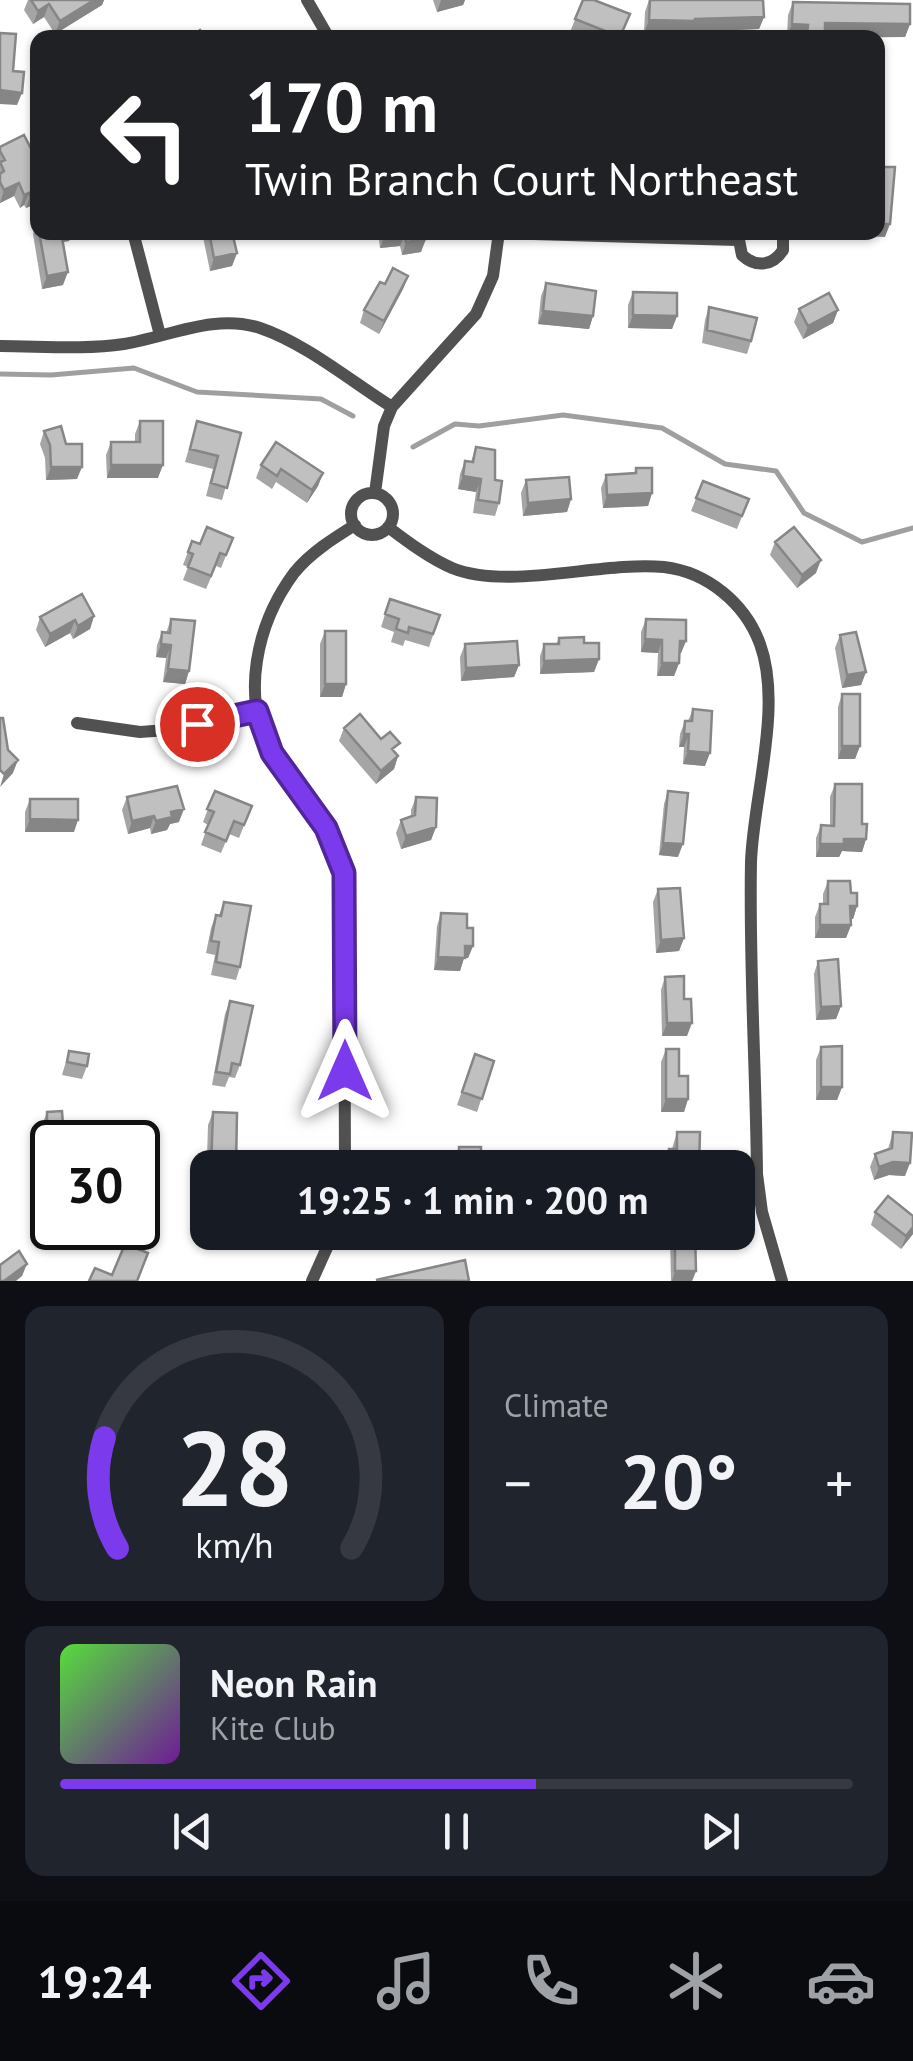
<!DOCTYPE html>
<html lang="en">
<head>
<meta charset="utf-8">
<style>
	:root { --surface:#171b24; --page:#20242c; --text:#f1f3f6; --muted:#9ea1a6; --line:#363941; --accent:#7c3aed }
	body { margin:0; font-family:"PT Sans",sans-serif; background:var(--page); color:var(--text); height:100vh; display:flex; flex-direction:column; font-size:38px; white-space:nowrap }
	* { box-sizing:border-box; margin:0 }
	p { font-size:32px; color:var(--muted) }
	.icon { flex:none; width:55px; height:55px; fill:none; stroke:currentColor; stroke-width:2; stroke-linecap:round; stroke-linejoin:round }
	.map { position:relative; height:1281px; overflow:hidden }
	.details { display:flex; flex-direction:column; gap:25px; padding:25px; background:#0d0f14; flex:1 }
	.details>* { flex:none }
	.banner { position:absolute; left:30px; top:30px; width:855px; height:210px; border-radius:20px; box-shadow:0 2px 8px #0004; background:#202124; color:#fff; overflow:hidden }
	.speed { position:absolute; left:30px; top:1120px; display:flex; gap:20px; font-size:50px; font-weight:700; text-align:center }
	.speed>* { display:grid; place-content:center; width:130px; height:130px; border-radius:50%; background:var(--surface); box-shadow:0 2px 8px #0004; line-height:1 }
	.speed .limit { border:5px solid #111; border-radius:15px; background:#fff; color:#111 }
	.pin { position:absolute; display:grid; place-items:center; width:85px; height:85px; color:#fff; margin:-42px; border:5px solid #fff; border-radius:50%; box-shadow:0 2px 10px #0007 }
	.me { position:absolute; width:110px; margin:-55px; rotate:0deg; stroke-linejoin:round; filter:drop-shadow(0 0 8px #0008) }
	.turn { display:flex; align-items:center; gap:35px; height:210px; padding:0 50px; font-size:45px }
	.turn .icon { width:130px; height:130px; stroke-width:2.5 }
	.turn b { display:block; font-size:70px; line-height:85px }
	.big { font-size:75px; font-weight:600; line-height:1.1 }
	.details .card { flex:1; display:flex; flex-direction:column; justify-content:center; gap:15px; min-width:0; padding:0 35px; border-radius:20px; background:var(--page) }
	.details .dial { align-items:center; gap:0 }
	.dial svg { height:260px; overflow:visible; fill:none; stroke:var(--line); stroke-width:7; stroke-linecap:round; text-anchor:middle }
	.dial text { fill:var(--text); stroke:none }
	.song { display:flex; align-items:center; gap:30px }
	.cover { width:120px; height:120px; border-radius:15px; background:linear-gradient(135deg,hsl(110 70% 55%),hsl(280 70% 35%)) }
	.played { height:10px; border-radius:5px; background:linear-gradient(90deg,var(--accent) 60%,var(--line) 60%) }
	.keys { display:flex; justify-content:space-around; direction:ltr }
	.heat { display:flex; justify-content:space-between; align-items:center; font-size:55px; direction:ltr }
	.details .tiles { flex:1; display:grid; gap:25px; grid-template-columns:1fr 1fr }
	.card:last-child { grid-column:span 2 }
	.trip { position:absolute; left:190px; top:1150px; width:565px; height:100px; border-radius:20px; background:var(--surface); box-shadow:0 2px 8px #0004; font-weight:600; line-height:100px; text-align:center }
	.menu { display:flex; height:160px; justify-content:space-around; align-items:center; background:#090b0e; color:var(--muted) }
	.menu .icon { width:70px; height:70px }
	.menu .selected { color:var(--accent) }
	.menu b { font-size:45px; color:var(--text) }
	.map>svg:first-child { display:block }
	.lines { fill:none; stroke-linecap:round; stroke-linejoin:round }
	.stream { stroke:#9f9f9f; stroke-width:5 }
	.street { stroke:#515151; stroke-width:12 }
	.wall { fill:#a5a5a5 }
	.shaded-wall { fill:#868686 }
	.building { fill:#c0c0c0; stroke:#868686; stroke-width:2.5 }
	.route-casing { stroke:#51269a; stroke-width:25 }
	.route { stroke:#7c3aed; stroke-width:18 }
</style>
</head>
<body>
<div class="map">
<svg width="913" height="1281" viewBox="0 0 913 1281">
	<rect width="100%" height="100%" fill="#fff"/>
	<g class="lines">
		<path class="stream" d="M0 374 51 375 134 368 197 392 321 399 353 416
			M413 447 455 424 479 426 563 415 662 428 725 464 776 471 804 513 862 542 913 528"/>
		<path class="street" d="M307 0 329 38
			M133 232 160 335
			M499 233 737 240
			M738 235 742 255C756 268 773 266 783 250V232
			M0 346C40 346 84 350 124 344 168 337 215 313 260 328 305 343 352 382 392 407
			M375 493 384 426 392 407 476 314 493 276 499 232
			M351 514a21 21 0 1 1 42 0a21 21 0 1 1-42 0Z
			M388 527C408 542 429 558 452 568 509 591 601 561 664 567 707 572 745 603 760 644 783 707 753 798 751 862 749 966 756 1070 757 1174L762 1212 782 1281
			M77 723 140 732 167 730 257 711
			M345 1168 344 873C330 826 298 796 273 754 239 698 257 623 294 573 310 553 334 538 355 525
			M312 1281 334 1232"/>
	</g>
	<path class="wall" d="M28 0H104L102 5 55 34 44 17 33 24 24 10Z
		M433 0H465L463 5 437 12Z
		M583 0 621 38H584L570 32Z
		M649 0 764 17 759 29 691 32 690 34 644 33 645 12Z
		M793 2 910 24 905 37H787L788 15Z
		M0 147 38 162V203L26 208 24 205 20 208 14 196 0 203Z
		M37 221 38 232H73L69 241 63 242V285L42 289 33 234Z
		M202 232H232L237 253 232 266 210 271Z
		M378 232H425L421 252 402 255 400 246 380 248Z
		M408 276 403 289 379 334 360 323 364 310 385 284Z
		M546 283 593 316 589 329 538 324 541 296Z
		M633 292 677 316 672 329 628 328V305Z
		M709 307 751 341 747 354 702 343 705 320Z
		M799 309 838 310 833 323 803 339 794 322Z
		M140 421 158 478H107L106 455 111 442H135V434Z
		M197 421 241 433 222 500 206 496 213 469 185 462Z
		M44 431 77 479 46 480 45 458 40 444Z
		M476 447 495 480 499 503 495 516 473 513 476 492 458 489 460 474 465 461 471 462Z
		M261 465 323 473 318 486 307 503 276 482 272 489 256 478Z
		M636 468 652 493 648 506 603 508 601 488 606 475 634 473Z
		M526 480 571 499 567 512 523 516 521 493Z
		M703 481 749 499 737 529 691 511Z
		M233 538 221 568 216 566 206 589 183 580 188 567 183 565 192 541 200 544Z
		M775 542 816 573 797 588 770 555Z
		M390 599 440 615 429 647 405 640 403 646 391 642 394 632 381 627Z
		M94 616 90 629 73 639 70 633 45 647 36 630 40 617Z
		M171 619 189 671 185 684 163 682 166 658 156 657 157 645 162 632 166 633Z
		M646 619 686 641 681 653H679V663L674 676H657L658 653 641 652V632Z
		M325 631 346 684 342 697H320V644Z
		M840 635 866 672 861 685 842 688 835 648Z
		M559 638 584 643 599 659 594 672 540 674V656L544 644H556Z
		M465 644 519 665 514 677 461 681 460 657Z
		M842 694 860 746 855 759H838V707Z
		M693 709 705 766 683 764 684 747H679L680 734 685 721H688Z
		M344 728 381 739 398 756 394 769 376 784 339 741Z
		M835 784 862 824 866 839 862 852 842 851 839 857H816V838L821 825 830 826V797Z
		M215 791 252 806 239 838 229 834 221 853 201 845 208 825 203 822Z
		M668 791 678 857 659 855 664 804Z
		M127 797 179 822 170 824 167 830 151 834 150 828 128 834 122 810Z
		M416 797 436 827 431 840 401 849 396 833 401 820 411 817V810Z
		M30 799 74 832H25V812Z
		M828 881 851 893 857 906 853 919H851V925L846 938H815V917L820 904H823V894Z
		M658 889 684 938 679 951 656 953 653 902Z
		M224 902 240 967 236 980 211 975 215 955 206 953 211 928 216 915H219Z
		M441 913 467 928 473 946 468 958H464L460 971 434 970 437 926Z
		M818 961 841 1006 836 1019 816 1020 814 974Z
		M665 977 684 999 687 1036H662L661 990Z
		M230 1001 240 1065 235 1078 229 1077 225 1087 212 1085 225 1014Z
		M821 1047 842 1087 837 1100H816V1060Z
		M666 1049 688 1099 684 1112H661V1062Z
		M69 1051 87 1066 82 1079 62 1075Z
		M475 1054 494 1061 477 1112 457 1105Z
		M47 1112 58 1138 43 1139 42 1125Z
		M213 1112 236 1168H208L206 1191 208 1125Z
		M677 1132 699 1168H664V1162L669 1149H672Z
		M893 1132 905 1176 889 1175 874 1180 870 1167 875 1154 888 1149Z
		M459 1147 481 1168H454V1160Z
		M875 1212 913 1216V1234L901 1249 871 1225Z
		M672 1232H695L696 1271 692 1281H671L670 1237Z"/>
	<path class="shaded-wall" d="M94 0H104L102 5 55 34 60 21Z
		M441 0H465L463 5 437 12Z
		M49 4 44 17 33 24 38 11Z
		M764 17 759 29 691 32 690 34 644 33 649 20Z
		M825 23 910 24 905 37 806 38 807 34Z
		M792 24 808 25 803 38 787 37Z
		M0 90 22 93 17 105 0 104Z
		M19 183 14 196 0 203 4 190Z
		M38 192V203L26 208 30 196Z
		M29 193 24 205 20 208 24 195Z
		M878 224H890L885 237 860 236 861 232H878Z
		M60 232H73L69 241 56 243Z
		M405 233 400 246 380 248 385 235Z
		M426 239 421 252 402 255 406 242Z
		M237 253 232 266 210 271 214 258Z
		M68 272 63 285 42 289 47 276Z
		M408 276 403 289 379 334 384 321Z
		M838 310 833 323 803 339 808 326Z
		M543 311 593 316 589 329 538 324Z
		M633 315 677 316 672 329 628 328Z
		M111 465H163L158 478H107Z
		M51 467H82L77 479 46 480Z
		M323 473 318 486 307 503 312 490Z
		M463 476 481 479 476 492 458 489Z
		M652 493 648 506 603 508 607 495Z
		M571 499 567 512 523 516 528 503Z
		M821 560 816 573 797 588 802 575Z
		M94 616 90 629 73 639 78 626Z
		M75 620 70 633 45 647 50 634Z
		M645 639 662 640 658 653 641 652Z
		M680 641H686L681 653H675Z
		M161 644 171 645 166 658 156 657Z
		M599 659 594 672 540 674 544 661Z
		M662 663H679L674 676H657Z
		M519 665 514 677 461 681 466 668Z
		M168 669 189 671 185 684 163 682Z
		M866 672 861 685 842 688 847 675Z
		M325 684H346L342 697H320Z
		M684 734H689L684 747H679Z
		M842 746H860L855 759H838Z
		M688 751 710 753 705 766 683 764Z
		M398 756 394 769 376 784 381 771Z
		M18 760 13 773 0 787 4 774Z
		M184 809 179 822 170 824 167 830 151 834 156 821 171 812Z
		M154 816 150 828 128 834 132 821Z
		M30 819 78 820 74 832H25Z
		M436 827 431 840 401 849 406 836Z
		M844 839H866L862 852 842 851 839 857H816L820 844Z
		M663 843 683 844 678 857 659 855Z
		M850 906H857L853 919H846Z
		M820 925H851L846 938H815Z
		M684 938 679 951 656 953 661 940Z
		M465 946H473L468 958H464L460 971 434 970 438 957Z
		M841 1006 836 1019 816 1020 821 1007Z
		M667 1023H692L687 1036H662Z
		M821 1087H842L837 1100H816Z
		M666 1099H688L684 1112H661Z
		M63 1125 58 1138 43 1139 47 1126Z
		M893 1162 910 1163 905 1176 889 1175 874 1180 879 1167Z
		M913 1227V1234L901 1249 906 1236Z
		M27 1264 22 1276 16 1281H4Z
		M675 1271H696L692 1281H672Z"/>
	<path class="building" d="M31 0H94L60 21 49 4 38 11Z
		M583 0H594L630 14 620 37 575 19Z
		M650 0H763L764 17 695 19V21L649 20Z
		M793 2 910 4V24L825 23V34H807L808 25 792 24Z
		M200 30 206 38H190Z
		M0 33 16 34 13 71 24 72 22 93 0 90Z
		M24 135 38 162V192L30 196 29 193 24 195 19 183 4 190 0 182V174L4 171 0 162 5 160 0 151V147Z
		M878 167H895L890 224H878Z
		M39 232H61L68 272 47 276Z
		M209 232H232L237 253 214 258Z
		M384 232H425L426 239 406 242 405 233 385 235Z
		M393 268 408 276 384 321 364 310 380 282 385 284Z
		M546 283 596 291 593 316 543 311Z
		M633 292 677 293V316L633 315Z
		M829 293 838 310 808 326 799 309Z
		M709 307 757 318 751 341 707 330Z
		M140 421H163V465H111V442H140Z
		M197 421 241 433 227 488 211 483 218 456 190 449Z
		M61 426 66 444H82V467H51L50 445 44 431Z
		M276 442 323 473 312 490 281 469 277 476 261 465Z
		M476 447 495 450V480L502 481 499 503 478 500 481 479 463 476 465 461 473 462Z
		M636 468H652V493L607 495 606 475 636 473Z
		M569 477 571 499 528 503 526 480Z
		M703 481 749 499 742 516 696 498Z
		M207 527 233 538 226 555 220 553 211 576 188 567 193 554 188 552 192 541 200 544Z
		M794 527 821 560 802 575 775 542Z
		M82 594 94 616 78 626 75 620 50 634 40 617Z
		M390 599 440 615 433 634 409 627 408 633 396 629 399 619 385 614Z
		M171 619 195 621 189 671 168 669 171 645 161 644 162 632 170 633Z
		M646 619 686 620V641H680L679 663H662V640L645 639Z
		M325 631H346V684H325Z
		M856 632 866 672 847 675 840 635Z
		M584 637V643H599V659L544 661V644H559V638Z
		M517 641 519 665 466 668 465 644Z
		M842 694H860V746H842Z
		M693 709 712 711 710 753 688 751 689 734H684L685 721H692Z
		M360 714 381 739 390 732 400 743 392 749 398 756 381 771 344 728Z
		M0 718H3L8 750 18 760 4 774 0 770Z
		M835 784H862V824H867L866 839H844V844H820L821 825 834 826Z
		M177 786 184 809 171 812 172 817 156 821 154 816 132 821 127 797Z
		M215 791 252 806 244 825 234 821 226 841 205 832 214 812 207 809Z
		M668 791 688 793 683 844 663 843Z
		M416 797 437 798 436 827 406 836 401 820 415 815Z
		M30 799H78V820L30 819Z
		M828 881H850L851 893H857V906H850L851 925H820V904H828Z
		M680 888 684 938 661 940 658 889Z
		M224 902 251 906 240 967 216 962 219 942 211 941 216 915 221 916Z
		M441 913 467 914V928H473V946H465V958L438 957Z
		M838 959 841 1006 821 1007 818 961Z
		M684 976V999H691L692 1023H667L665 977Z
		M230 1001 253 1006 240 1065 232 1063 230 1074 216 1072Z
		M842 1046V1087H821V1047Z
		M666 1049H679V1076H688V1099H666Z
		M69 1051 89 1054 87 1066 67 1062Z
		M475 1054 494 1061 482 1099 462 1092Z
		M62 1111 63 1125 47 1126V1112Z
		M213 1112 237 1113 236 1168H211Z
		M677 1132H700L699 1168H678V1165H668L669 1149H677Z
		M893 1132 912 1133 910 1163 893 1162 879 1167 875 1154 892 1148Z
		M459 1147H481V1168H459Z
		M888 1196 913 1216V1227L906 1236 875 1212Z
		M675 1232H695L696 1271H675Z
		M125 1244 148 1253 137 1281H89L95 1268 112 1275Z
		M19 1251 27 1264 4 1281H0V1265Z
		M465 1260 469 1281 376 1280Z"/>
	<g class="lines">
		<g class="route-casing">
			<path id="route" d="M197 724 257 711 272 753 326 828 344 873 345 1071"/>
		</g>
		<use href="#route" class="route"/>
	</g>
</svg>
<div class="speed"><div class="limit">30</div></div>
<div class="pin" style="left:197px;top:724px;background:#d93025"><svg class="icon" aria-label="arrive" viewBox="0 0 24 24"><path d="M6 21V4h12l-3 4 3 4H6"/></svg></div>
<svg class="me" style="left:345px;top:1071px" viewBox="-20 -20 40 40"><path d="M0-17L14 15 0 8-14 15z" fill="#7c3aed" stroke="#fff" stroke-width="4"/></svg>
<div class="trip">19:25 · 1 min · 200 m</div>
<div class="banner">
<div class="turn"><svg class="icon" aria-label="left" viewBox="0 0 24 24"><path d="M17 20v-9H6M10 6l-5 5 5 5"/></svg><div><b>170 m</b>Twin Branch Court Northeast</div></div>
</div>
</div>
<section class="details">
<div class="tiles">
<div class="card dial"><svg viewBox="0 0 100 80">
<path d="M14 69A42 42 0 1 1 86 69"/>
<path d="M14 69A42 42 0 0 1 10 35" stroke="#7c3aed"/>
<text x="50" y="56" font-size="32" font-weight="700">28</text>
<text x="50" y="72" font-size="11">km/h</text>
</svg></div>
<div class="card"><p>Climate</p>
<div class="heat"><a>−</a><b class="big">20°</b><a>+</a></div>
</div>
<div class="card">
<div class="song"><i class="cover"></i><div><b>Neon Rain</b><p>Kite Club</p></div></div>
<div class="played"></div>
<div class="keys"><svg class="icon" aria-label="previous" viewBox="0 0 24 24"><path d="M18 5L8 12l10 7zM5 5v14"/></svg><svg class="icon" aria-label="pause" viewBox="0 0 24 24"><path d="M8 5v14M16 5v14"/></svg><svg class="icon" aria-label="next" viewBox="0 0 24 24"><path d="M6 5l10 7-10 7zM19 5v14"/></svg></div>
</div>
</div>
</section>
<nav class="menu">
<b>19:24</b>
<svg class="icon selected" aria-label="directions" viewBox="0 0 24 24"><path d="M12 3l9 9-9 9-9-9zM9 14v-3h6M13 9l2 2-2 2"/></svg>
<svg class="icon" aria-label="music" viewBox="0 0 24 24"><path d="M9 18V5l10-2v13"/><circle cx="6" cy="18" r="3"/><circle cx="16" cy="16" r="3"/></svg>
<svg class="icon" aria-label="phone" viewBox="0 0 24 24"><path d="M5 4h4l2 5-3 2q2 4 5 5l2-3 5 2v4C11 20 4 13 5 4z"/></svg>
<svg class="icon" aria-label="climate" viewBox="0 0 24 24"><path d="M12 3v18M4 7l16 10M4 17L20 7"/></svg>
<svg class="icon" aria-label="car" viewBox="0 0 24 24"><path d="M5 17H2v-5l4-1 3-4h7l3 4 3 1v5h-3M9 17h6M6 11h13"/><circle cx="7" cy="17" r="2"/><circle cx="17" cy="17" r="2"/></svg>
</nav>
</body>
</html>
